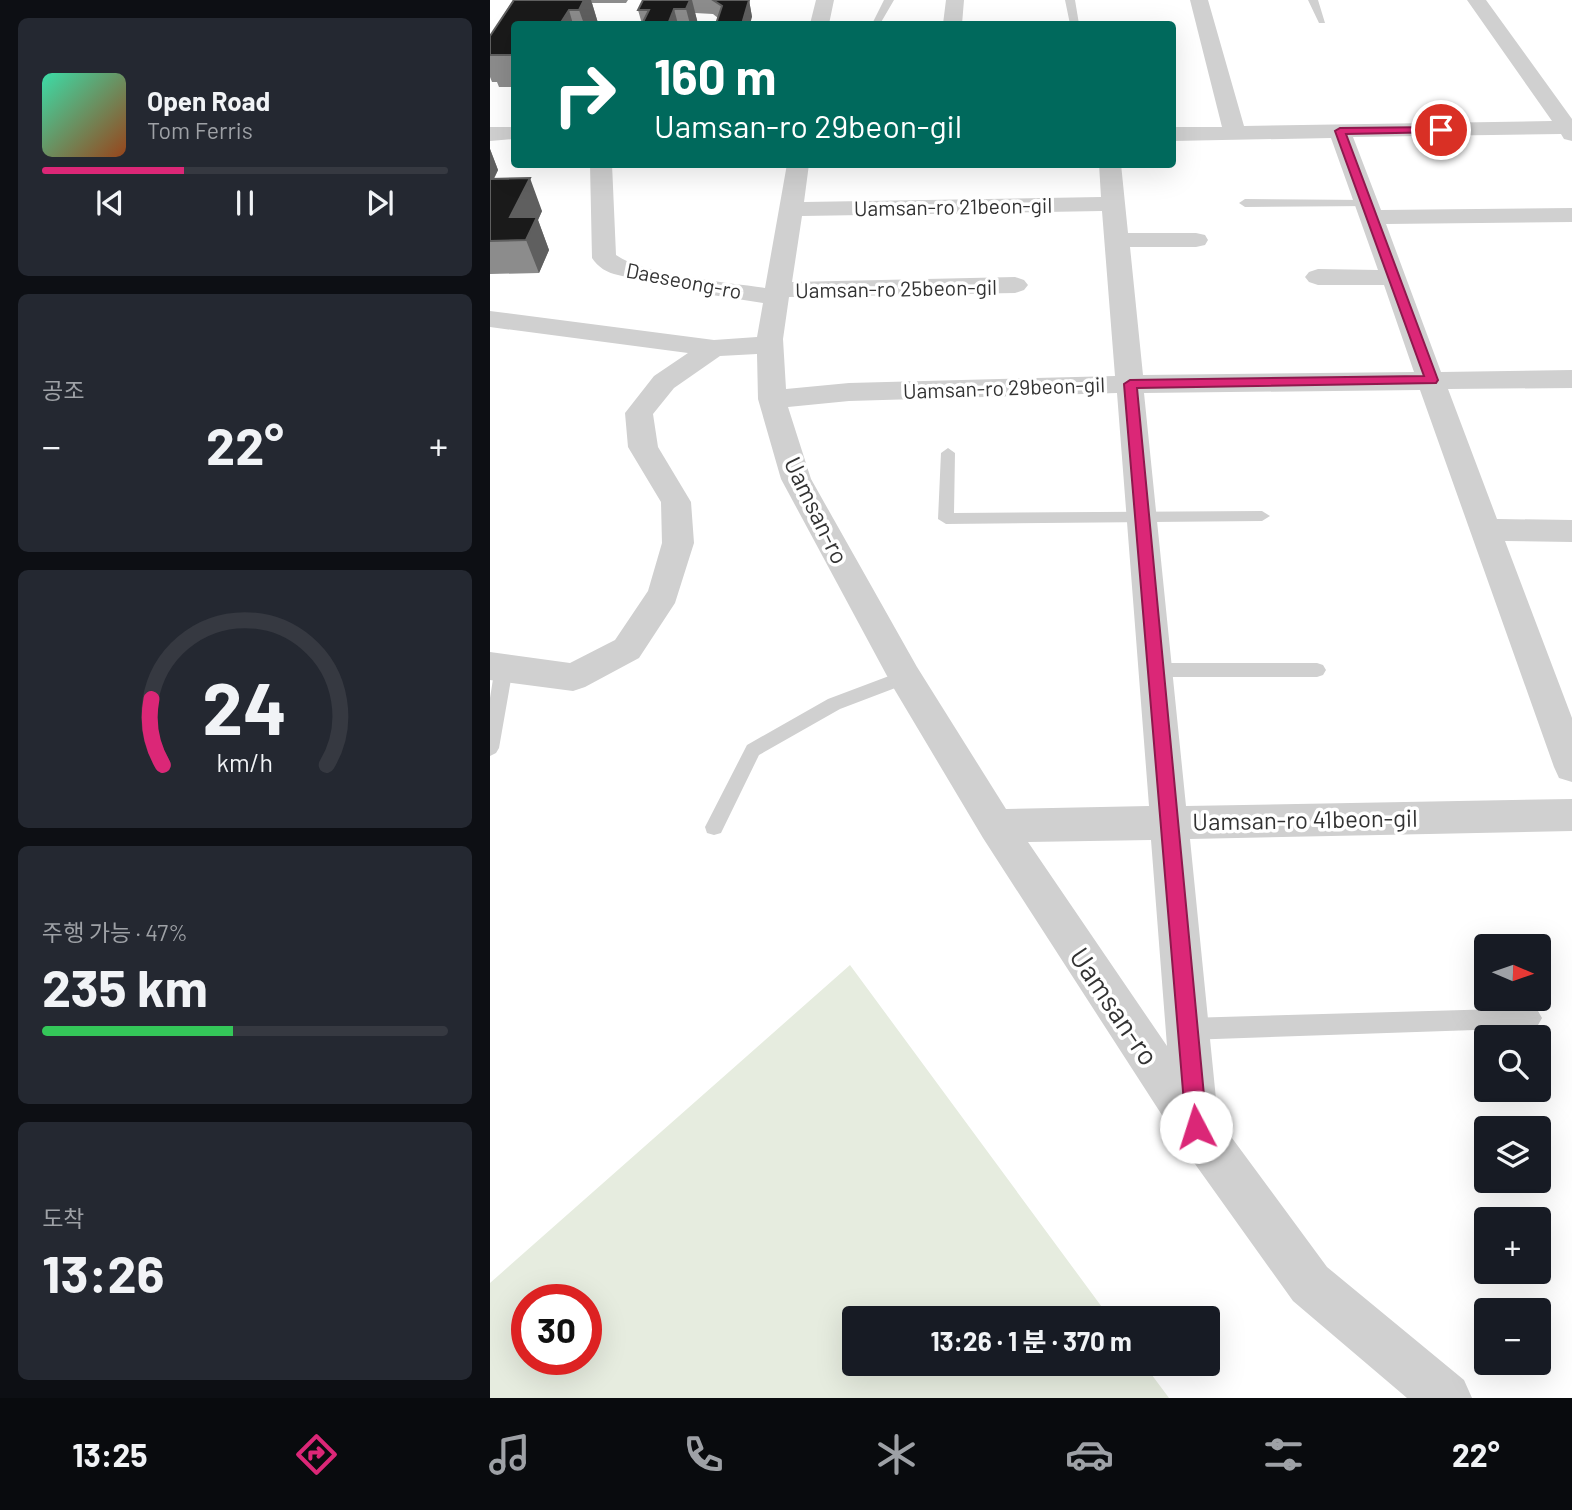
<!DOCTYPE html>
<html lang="ko">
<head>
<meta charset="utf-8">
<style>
	:root { --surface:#171b24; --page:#242831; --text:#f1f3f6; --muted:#9ea1a6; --line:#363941; --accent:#db2777 }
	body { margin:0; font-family:Barlow,"Noto Sans KR",sans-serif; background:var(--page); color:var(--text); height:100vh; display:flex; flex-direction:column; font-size:26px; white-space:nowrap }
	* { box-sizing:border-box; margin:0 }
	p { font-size:23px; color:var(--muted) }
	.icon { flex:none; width:38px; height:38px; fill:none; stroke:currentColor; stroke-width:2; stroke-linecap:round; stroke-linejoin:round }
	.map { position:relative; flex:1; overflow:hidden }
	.drawer { display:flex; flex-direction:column; gap:18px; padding:18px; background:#0d0f14; width:490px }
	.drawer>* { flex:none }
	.hud { position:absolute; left:21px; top:21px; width:665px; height:147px; border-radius:7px; box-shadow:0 7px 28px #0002; background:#00695c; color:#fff; overflow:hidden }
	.needle { width:46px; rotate:92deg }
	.controls { position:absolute; left:984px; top:934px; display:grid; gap:14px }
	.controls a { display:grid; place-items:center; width:77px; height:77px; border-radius:7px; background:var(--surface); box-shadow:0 7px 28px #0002; font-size:35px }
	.speed { position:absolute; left:21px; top:1284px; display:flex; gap:14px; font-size:35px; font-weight:700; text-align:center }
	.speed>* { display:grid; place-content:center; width:91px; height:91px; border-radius:50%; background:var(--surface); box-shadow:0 7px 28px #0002; line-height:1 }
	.speed .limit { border:10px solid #d22; background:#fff; color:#111 }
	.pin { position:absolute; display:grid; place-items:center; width:60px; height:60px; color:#fff; margin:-30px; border:4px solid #fff; border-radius:50%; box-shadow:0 2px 7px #0007 }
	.me { position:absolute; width:77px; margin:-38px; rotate:355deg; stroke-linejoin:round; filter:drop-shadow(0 0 5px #0008) }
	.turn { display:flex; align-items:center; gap:24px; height:147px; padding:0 28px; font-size:32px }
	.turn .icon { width:91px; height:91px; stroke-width:2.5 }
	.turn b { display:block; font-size:49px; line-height:60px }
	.big { font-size:52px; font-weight:700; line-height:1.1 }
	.drawer .card { flex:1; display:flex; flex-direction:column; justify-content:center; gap:10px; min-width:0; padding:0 24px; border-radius:10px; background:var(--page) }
	.drawer .dial { align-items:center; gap:0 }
	.dial svg { height:182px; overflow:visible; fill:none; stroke:var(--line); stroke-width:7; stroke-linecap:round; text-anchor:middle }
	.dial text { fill:var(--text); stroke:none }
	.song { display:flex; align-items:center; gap:21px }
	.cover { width:84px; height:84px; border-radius:10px; background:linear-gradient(135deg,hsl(160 70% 55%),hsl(20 70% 35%)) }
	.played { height:7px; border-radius:4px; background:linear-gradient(90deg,var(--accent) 35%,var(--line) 35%) }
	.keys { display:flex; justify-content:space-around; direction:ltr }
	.heat { display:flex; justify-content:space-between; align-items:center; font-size:38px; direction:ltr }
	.charge { height:10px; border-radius:5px; background:linear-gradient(90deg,#34c759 47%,var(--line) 0) }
	.trip { position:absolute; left:352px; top:1306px; width:378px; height:70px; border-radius:7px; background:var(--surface); box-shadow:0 7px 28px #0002; font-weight:700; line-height:70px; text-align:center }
	.menu { display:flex; height:112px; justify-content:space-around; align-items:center; background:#090b0e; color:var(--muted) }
	.menu .icon { width:49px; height:49px }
	.menu .on { color:var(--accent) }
	.menu b { font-size:32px; color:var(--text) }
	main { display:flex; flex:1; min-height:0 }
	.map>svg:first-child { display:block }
	.green { fill:#e6ecdf; fill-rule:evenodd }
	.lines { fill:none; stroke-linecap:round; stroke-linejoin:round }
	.service { fill:#d0d0d0; fill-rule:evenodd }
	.minor { fill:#d0d0d0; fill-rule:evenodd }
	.wall { fill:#8c8c8c }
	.shaded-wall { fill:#5f5f5f }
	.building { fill:#1a1a1a; stroke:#5f5f5f; stroke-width:2 }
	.route { fill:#db2777; stroke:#8e194d; stroke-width:2 }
	.labels { text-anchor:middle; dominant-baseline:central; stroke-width:7; stroke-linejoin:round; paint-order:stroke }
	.far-street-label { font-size:21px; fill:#333; stroke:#fff }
	.street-label { font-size:24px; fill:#333; stroke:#fff }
	.near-street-label { font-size:28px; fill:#333; stroke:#fff }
</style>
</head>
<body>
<main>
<section class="drawer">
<div class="card">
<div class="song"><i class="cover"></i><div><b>Open Road</b><p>Tom Ferris</p></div></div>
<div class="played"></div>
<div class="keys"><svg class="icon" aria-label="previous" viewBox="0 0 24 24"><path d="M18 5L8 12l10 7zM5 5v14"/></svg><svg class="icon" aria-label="pause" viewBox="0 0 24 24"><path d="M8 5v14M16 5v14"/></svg><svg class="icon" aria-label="next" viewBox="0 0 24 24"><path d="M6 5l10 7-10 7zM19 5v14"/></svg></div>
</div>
<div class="card"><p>공조</p>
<div class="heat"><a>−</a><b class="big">22°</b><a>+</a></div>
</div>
<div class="card dial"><svg viewBox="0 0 100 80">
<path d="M14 69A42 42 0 1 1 86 69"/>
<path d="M14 69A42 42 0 0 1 9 40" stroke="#db2777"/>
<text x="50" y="56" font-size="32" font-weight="700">24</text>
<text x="50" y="72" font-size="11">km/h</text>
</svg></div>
<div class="card"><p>주행 가능 · 47%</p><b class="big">235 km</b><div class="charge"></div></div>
<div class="card"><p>도착</p><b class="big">13:26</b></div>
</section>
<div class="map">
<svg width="1082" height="1398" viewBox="0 0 1082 1398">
	<rect width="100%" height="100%" fill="#fff"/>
	<path class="green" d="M360 965 620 1318H364V1363H653L679 1398H0V1283ZM37 1300H96V1360H37Z"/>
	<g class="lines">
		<path class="service" d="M394 0H404L390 24H382Z
			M575 0H585L589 24H580Z
			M818 0H828L835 23H829Z
			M877 200 883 204 881 206 755 207 749 203 755 199Z
			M458 448 465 453 464 513 772 511 780 516 772 521 456 524 448 519 451 453Z
			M14 661 20 663 23 668 9 748 6 753 0 756V698L3 679 0 680V666Z
			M665 663H827L833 665 836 670 833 675 827 677H665L659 675 656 670 659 665Z
			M415 670 421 672 424 677 421 682 350 709 269 755 231 833 224 835 217 833 215 827 257 745 338 699Z
			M1041 1008 1048 1011 1052 1018 1048 1025 1041 1028 697 1040 689 1036 686 1029 689 1022 697 1018Z"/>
		<path class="minor" d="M326 0H344L339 24H320Z
			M456 0H474L472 24H453Z
			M700 0H718L754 126 1062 121 977 0H996L1082 119V141L1074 139 1071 134 863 137 891 210 1082 208V222L896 224 951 372 1082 370V388L958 389 1007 519 1082 520V542L1015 541 1082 718V782L1069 778 1064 767 930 390 654 393 696 806 1082 799V831L700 839 728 1119 837 1267 974 1380 982 1398H917L803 1301 690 1143 493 838 403 687 291 479 268 399 267 354 230 356 184 388 163 414 168 447 201 502 204 543 185 603 149 658 95 687 83 691 0 680V652L80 663 125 640 158 591 172 543 171 502 138 447 135 413 164 376 198 353 0 327V311L224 340 267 337 273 303 190 290 128 275C117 273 108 267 102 258L100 164H122L126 255C156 276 237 282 275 288L297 164H319L314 202 611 197 609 164H631L638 233H706L715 235 718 240 715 245 706 247H640L653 375 924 372 894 285H828L819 282 815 277 819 272 828 269 888 270 841 138 682 141V127H732ZM612 211 625 376 359 383 296 389 293 339 299 297 525 293 534 290 538 285 534 280 525 277 302 282 312 216ZM627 393 659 806 516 809 427 667 321 479 298 407 359 401ZM661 840 677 1046 538 842Z
			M0 127H24V139L0 141Z"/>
	</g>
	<path class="wall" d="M23 0H138L136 3H102L108 23 107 24H24V87H9L7 82H2L0 77V36Z
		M153 0H259L262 17 228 18 223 14 205 13 208 24H152L148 10Z
		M0 149 8 170 4 179 52 211 48 220 59 250 49 273 0 274Z"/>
	<path class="shaded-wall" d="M94 0H101L108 23 107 24H94L89 10Z
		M200 0H202L208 24H200L196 9Z
		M259 0 262 17 260 24H252Z
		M184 9 188 24H178Z
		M79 10 83 24H70Z
		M0 149 8 170 0 186Z
		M40 178 52 211 48 220 59 250 49 273 36 240 20 217Z"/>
	<path class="building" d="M24 0H94L89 10H79L70 24H24V55H0V36Z
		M153 0H200L196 9H184L178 24H152L159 10H148Z
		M223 0H259L252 24H226L232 6Z
		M40 178 20 217H47L36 240 0 241V179Z"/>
	<path class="route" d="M951 127 956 130 954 132 856 134 948 380 946 383 647 388 717 1127 714 1135 706 1138 699 1135 696 1127 634 384 640 380 934 376 845 131 850 128Z"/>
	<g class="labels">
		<g class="far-street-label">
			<text transform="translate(463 206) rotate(-1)">Uamsan-ro 21beon-gil</text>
			<text transform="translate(194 280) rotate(11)">Daeseong-ro</text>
			<text transform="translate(406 288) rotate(-1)">Uamsan-ro 25beon-gil</text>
			<text transform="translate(514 387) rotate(-2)">Uamsan-ro 29beon-gil</text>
		</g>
		<g class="street-label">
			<text transform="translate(327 510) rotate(64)">Uamsan-ro</text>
			<text transform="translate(815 819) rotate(-1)">Uamsan-ro 41beon-gil</text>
		</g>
		<g class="near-street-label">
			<text transform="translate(625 1006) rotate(56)">Uamsan-ro</text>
		</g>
	</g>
</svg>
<div class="controls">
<a><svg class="needle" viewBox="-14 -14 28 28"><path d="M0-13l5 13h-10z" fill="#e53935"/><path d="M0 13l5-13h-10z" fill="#9ea1a6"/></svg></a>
<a><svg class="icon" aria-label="search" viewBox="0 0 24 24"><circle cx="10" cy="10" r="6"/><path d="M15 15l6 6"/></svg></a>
<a><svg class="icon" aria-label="layers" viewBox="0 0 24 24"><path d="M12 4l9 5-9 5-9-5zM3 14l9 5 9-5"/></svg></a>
<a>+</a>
<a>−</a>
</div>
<div class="speed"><div class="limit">30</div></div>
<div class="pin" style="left:951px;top:130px;background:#d93025"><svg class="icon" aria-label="arrive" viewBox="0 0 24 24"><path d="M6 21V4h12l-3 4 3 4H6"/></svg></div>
<svg class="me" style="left:706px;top:1127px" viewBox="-20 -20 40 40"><circle r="19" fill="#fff"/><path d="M0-13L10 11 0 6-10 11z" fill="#db2777"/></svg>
<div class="trip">13:26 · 1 분 · 370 m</div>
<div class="hud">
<div class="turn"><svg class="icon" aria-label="right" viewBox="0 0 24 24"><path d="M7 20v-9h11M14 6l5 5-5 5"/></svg><div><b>160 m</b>Uamsan-ro 29beon-gil</div></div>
</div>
</div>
</main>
<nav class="menu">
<b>13:25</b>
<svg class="icon on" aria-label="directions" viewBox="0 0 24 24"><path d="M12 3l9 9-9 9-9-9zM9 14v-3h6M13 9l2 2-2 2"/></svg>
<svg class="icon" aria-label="music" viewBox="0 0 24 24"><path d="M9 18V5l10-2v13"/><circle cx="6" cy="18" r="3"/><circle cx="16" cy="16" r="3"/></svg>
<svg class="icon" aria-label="phone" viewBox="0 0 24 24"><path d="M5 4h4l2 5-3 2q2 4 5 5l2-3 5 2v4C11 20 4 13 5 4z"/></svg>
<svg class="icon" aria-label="climate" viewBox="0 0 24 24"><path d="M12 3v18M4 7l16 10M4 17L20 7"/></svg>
<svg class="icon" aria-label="car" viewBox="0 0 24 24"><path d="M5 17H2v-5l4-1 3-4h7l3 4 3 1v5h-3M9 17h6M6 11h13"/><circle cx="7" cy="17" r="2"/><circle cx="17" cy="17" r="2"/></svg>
<svg class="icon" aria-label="filters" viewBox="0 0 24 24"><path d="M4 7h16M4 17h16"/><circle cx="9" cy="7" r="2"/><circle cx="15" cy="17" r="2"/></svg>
<b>22°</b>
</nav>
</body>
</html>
